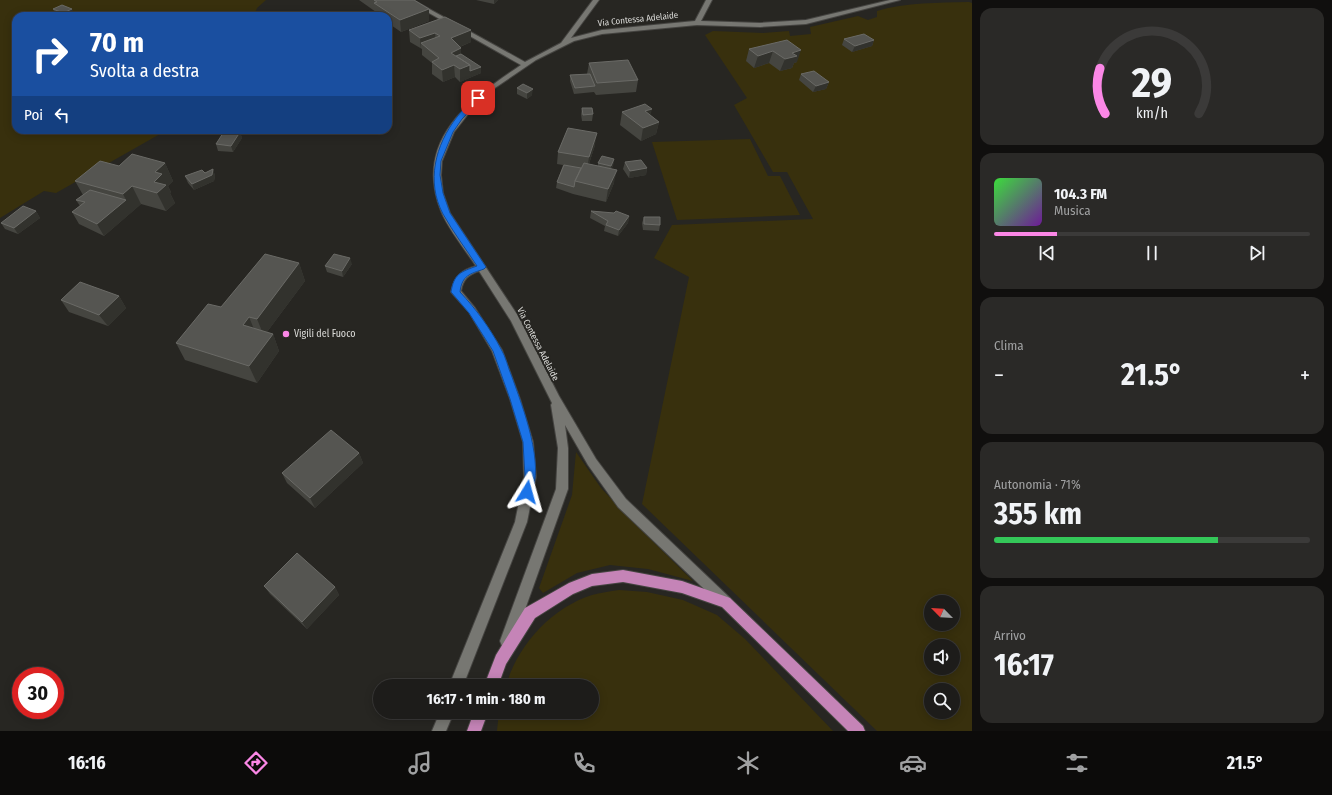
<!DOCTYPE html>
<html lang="it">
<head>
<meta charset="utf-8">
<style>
	:root { --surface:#1d1c1a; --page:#2a2927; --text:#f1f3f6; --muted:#a0a1a2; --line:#3b3a39; --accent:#fb87e6 }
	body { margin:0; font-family:"Fira Sans Condensed",sans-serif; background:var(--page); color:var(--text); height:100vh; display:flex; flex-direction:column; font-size:15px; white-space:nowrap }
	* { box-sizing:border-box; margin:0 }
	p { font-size:13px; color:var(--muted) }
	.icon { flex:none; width:22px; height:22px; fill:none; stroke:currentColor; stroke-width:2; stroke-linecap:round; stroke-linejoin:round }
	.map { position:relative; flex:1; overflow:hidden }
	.sheet { display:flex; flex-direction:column; gap:8px; padding:8px; background:#100f0e; width:360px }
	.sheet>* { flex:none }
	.hud { position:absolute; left:12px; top:12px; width:380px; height:122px; border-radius:12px; box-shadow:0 2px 10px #0003,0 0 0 1px var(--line); background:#1a4fa0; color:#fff; overflow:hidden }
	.needle { width:26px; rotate:294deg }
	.controls { position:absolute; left:924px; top:595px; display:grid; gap:8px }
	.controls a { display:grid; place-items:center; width:36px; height:36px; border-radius:50%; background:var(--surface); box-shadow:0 2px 10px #0003,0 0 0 1px var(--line); font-size:20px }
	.speed { position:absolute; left:12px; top:667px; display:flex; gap:8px; font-size:20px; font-weight:700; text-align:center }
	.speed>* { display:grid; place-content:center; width:52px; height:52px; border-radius:50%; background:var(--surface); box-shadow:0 2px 10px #0003,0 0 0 1px var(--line); line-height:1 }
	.speed .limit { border:6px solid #d22; background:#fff; color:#111 }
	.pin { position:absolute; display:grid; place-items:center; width:34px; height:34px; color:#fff; margin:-17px; border-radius:8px; box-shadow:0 2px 6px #0006 }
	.me { position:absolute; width:44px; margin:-22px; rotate:8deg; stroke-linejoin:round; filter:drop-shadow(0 0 3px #0008) }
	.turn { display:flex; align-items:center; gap:14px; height:84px; padding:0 12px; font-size:18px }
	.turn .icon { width:52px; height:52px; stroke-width:2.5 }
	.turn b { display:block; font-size:28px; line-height:34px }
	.then { display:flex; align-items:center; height:38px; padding:0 12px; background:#0003; gap:8px; font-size:15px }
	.big { font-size:30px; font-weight:700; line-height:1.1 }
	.sheet .card { flex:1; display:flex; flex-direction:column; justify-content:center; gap:6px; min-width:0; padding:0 14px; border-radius:12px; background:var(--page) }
	.sheet .dial { align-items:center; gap:0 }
	.dial svg { height:104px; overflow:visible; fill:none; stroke:var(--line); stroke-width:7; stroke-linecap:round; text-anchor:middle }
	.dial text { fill:var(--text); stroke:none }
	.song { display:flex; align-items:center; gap:12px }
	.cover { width:48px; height:48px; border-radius:6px; background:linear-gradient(135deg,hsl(120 70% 55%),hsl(280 70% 35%)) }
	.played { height:4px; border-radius:2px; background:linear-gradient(90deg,var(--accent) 20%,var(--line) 20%) }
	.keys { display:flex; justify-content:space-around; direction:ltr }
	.heat { display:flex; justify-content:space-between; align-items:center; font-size:22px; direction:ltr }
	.charge { height:6px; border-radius:3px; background:linear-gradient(90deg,#34c759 71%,var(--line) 0) }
	.trip { position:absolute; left:373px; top:679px; width:226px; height:40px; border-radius:20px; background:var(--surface); box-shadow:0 2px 10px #0003,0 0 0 1px var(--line); font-weight:700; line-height:40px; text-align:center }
	.menu { display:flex; height:64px; justify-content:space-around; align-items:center; background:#0c0b0a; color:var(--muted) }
	.menu .icon { width:28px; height:28px }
	.menu .selected { color:var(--accent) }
	.menu b { font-size:18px; color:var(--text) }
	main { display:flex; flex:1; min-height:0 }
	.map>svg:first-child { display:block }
	.green { fill:#38300d; fill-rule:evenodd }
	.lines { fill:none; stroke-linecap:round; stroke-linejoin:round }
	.minor-casing { stroke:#454441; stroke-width:2 }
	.major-casing { stroke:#454441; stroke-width:2 }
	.minor { fill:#777772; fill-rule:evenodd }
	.major { fill:#c584b7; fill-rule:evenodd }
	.wall { fill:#454540 }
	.shaded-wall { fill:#32322d }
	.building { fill:#555551; stroke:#6a6a66 }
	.route { fill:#1a73e8; stroke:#114b97 }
	.poi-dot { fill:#fb87e6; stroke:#272622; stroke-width:1.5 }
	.labels { text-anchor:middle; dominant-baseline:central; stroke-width:4; stroke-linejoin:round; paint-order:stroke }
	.far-street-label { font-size:9px; fill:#dbdbd8; stroke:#272622 }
	.poi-label { font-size:10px; fill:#dbdbd8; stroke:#272622; text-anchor:start }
</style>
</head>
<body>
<main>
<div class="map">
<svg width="972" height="731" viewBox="0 0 972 731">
	<rect width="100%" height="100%" fill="#272622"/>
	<path class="green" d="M0 0H266L257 8 254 16H16V130H167L56 193 44 191 0 218Z
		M969 2 972 3V731H877L642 504 689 277 654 258 672 225 813 219 787 172H773L734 105 747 98 705 35 713 31 763 33 789 31 790 36 811 34 810 27 858 16 868 20 877 17V11C906 2 939 3 969 2ZM931 602H953V624H931ZM931 646H953V668H931ZM931 690H953V712H931Z
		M750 139 768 176H780L800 215 677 220 652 142Z
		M576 452 601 488 632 521 693 581 648 569 610 565 577 573 543 593 539 588 572 495Z
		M619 590 647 592 683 600 717 615 745 639 833 731H497L499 712H592V686H506C517 646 551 608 592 595 600 593 610 591 619 590Z"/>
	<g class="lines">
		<g class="minor-casing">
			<path id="minor" d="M406 0H413L525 62 561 43 593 0H599L571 38 602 30 695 21 706 0H712L701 21 760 23 806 20 890 0H900L806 24 760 27 697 25 602 34 574 41 536 60 489 92 473 108 454 132 442 161 441 175 443 193 450 213 518 316 559 396 596 459 626 499 730 598 732 602 730 606 726 608 722 606 618 507 588 465 565 425 568 448V489L512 646 507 648 502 646 500 641 556 489 558 448 551 405 552 403 511 321 479 271C468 275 463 279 461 291L475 308 502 350 520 399 533 442 536 477 527 522 463 686H449L515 522 524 477 523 442 510 399 492 351 469 312 451 292C454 277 461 270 476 266 466 251 447 227 441 211 413 140 469 100 521 65Z
				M440 712H454L446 731H432Z"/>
		</g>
		<g class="major-casing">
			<path id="major" d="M623 570 682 581 730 598 863 726 865 731H848L722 607 682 593 623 582 592 586 573 594 535 618 506 664 498 686H484L496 655 525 608 569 583 592 574Z
				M474 712H488L481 731H467Z"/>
		</g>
		<use href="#minor" class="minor"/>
		<use href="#major" class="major"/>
	</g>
	<path class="wall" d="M359 0H414L429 21 401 32 388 23V16H378L376 15V12Z
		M476 0H498L494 4Z
		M53 9 75 15 73 16H60L56 15Z
		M409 30H471V42L460 47 461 48V54L481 73 460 82 455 77 443 82 432 74V63L422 55V49L410 42Z
		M844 39 874 40 872 46 852 52 842 45Z
		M787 40 797 62 794 63 792 68 780 71 769 63 754 68 746 61 749 49Z
		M589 63 638 80 636 92 596 95 594 92 574 94 570 81V75L587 74Z
		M801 74 829 82 826 89 813 92 799 80Z
		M517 88 532 95 527 99 517 94Z
		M582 108 593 114 592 121H582L581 114Z
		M622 112 650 115 659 122 656 134 641 141 620 125Z
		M240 132 242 138 233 152 218 151 216 144Z
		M595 145 589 164 598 166V163L614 159 613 166 611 169 614 183 606 202 573 194 556 188 557 182 563 165 557 164 558 152Z
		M625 162 647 168 646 175 629 178 623 169Z
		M165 163 173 181 168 186 171 192 170 193 175 203 166 211 141 204 104 236 79 224 72 212 80 206 76 200 83 195 75 181 119 166Z
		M213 169 215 176 214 181 194 190 188 183 185 176 205 173Z
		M36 211 40 218 18 234 5 229 1 223Z
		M591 211 629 216 628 223 618 236 604 231 605 226 590 218Z
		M644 217 660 225 659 231 643 230 642 223Z
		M299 263 305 281 267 332 273 334 279 351 257 383 185 360 176 343 221 307Z
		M352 264 343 277 327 272 325 266Z
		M119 296 126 308 108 326 69 312 61 300Z
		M359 453 363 463 315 508 287 483 282 473Z
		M264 586 335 587 339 595 307 629 270 594Z"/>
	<path class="shaded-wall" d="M494 0H498L494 4Z
		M72 9 75 15 73 16H65L63 13Z
		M429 9V21L401 32 400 20Z
		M471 30V42L452 50 451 38Z
		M435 33 436 45 421 43V50L420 38Z
		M874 40 872 46 852 52 855 46Z
		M461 48V60L451 53Z
		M801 50 797 62 794 63 792 68 780 71 785 59 792 53Z
		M773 51 769 63 754 68 758 56Z
		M454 65 455 77 443 82 442 70Z
		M470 65 481 67V73L460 82V69Z
		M829 82 826 89 813 92 816 86Z
		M533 89 532 95 527 99V93Z
		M652 109 649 121 645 111Z
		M659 122 656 134 641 141 643 128Z
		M240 132 242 138 233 152 231 146Z
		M597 133 595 145 587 170 589 157Z
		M614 159 613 166 610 172 611 166Z
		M165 163 173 181 168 186 171 192 170 193 175 203 166 211 157 193 154 182 155 172Z
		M647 168 646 175 629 178 630 171Z
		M213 169 215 176 214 181 194 190 192 184Z
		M617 170 614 183 606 202 608 189Z
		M132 186 141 204 132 212 123 194Z
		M126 200 132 212 104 236 97 224Z
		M36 211 40 218 18 234 14 228Z
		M629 216 628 223 618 236 619 230Z
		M350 258 352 264 343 277 342 271Z
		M299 263 305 281 264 336 257 319Z
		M119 296 126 308 108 326 99 315Z
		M249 317 256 334 243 325Z
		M273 334 279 351 257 383 249 366Z
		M359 453 363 463 315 508 310 498Z
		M335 587 339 595 307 629 302 622Z"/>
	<path class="building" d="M374 0H414L429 9 400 20 374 3 377 2Z
		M62 5 72 9 63 13 53 9Z
		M445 17 471 30 451 38 461 48 451 53 470 65 460 69 454 65 442 70 432 62 439 58 421 43 440 36 435 33 420 38 409 30Z
		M864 34 874 40 855 46 844 39Z
		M787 40 801 50 792 53 797 56 785 59 773 51 758 56 749 49Z
		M461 54 481 67 470 71V65L456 56Z
		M628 60 638 80 597 83 589 63Z
		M814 71 829 82 816 86 801 74Z
		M590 74 595 86 575 88 570 75Z
		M523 84 533 89 527 93 517 88Z
		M645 104 652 109 645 111 659 122 643 128 622 112Z
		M582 108H592L593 114 583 115Z
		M568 128 597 133 589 157 558 152Z
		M225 130 240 132 231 146 216 144Z
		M132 154 165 163 155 172 162 174 154 182 166 185 157 193 132 186 123 194 75 181 100 161 119 166Z
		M602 156 614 159 611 166 598 163Z
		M641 160 647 168 630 171 625 162Z
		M584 163 617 170 608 189 575 181Z
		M564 165 581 168 575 181 574 187 557 182Z
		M213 169 212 175 192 184 185 176 202 170 205 173Z
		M90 190 126 200 97 224 72 212 85 202 76 200Z
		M23 206 36 211 14 228 1 223Z
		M591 211 614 213 616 211 629 216 619 230 606 225 608 221Z
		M644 217H660V225L644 224Z
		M265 254 299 263 257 319 249 317 243 325 273 334 249 366 176 343 208 304 221 307Z
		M334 254 350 258 342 271 325 266Z
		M80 282 119 296 99 315 61 300Z
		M331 430 359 453 310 498 282 473Z
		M297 553 335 587 302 622 264 586Z"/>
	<path class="route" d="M476 97 482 98 462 119 453 132 441 161 440 175 443 193 450 213 486 267 484 269C470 274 462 275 460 292 476 309 490 328 501 349 506 357 508 368 512 377 523 408 545 464 531 495L527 497 523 495 522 492 525 477 523 442 510 399 493 351 469 313 451 292C454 274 460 272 477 266 466 249 453 232 443 214 426 182 435 145 457 117 462 110 470 103 476 97Z"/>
	<circle class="poi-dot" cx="286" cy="334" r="4"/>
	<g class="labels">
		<g class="far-street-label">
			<text transform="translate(638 19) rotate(-6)">Via Contessa Adelaide</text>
			<text transform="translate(538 344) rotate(63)">Via Contessa Adelaide</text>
		</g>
		<g class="poi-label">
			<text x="294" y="334">Vigili del Fuoco</text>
		</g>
	</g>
</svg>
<div class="controls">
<a><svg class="needle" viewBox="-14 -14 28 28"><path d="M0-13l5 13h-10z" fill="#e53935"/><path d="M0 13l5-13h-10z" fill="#a0a1a2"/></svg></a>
<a><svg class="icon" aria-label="sound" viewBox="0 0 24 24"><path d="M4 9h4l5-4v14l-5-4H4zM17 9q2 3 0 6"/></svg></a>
<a><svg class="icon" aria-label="search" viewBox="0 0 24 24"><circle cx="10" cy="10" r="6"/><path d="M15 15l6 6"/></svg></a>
</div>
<div class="speed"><div class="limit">30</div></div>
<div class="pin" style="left:478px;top:98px;background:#d93025"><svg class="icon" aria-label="arrive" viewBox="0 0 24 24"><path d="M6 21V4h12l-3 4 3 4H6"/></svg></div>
<svg class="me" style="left:527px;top:492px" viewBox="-20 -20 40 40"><path d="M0-17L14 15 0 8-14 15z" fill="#1a73e8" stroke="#fff" stroke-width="4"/></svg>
<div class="trip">16:17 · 1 min · 180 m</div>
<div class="hud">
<div class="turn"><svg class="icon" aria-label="right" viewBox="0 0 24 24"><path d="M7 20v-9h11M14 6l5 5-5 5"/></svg><div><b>70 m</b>Svolta a destra</div></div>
<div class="then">Poi<svg class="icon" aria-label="left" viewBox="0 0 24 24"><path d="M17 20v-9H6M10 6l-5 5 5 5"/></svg></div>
</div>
</div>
<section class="sheet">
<div class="card dial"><svg viewBox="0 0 100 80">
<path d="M14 69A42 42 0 1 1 86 69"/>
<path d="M14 69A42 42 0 0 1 10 34" stroke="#fb87e6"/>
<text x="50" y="56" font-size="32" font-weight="700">29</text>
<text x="50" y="72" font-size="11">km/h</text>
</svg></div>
<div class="card">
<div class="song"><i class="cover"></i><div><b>104.3 FM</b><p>Musica</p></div></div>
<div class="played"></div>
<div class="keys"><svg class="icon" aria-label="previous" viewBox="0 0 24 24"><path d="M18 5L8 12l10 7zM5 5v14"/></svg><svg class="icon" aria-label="pause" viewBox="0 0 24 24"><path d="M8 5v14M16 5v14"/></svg><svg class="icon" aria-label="next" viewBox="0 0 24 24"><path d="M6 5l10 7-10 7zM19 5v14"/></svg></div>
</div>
<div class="card"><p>Clima</p>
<div class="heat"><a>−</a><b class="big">21.5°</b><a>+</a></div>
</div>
<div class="card"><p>Autonomia · 71%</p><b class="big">355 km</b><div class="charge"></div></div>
<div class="card"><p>Arrivo</p><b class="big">16:17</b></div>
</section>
</main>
<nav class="menu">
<b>16:16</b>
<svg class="icon selected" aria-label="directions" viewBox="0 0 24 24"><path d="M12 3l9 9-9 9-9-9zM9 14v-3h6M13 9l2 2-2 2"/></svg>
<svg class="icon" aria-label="music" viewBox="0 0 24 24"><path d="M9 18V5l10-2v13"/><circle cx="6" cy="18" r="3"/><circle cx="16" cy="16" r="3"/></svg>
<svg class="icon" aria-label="phone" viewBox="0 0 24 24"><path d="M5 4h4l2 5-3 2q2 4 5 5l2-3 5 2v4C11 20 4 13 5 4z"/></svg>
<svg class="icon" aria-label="climate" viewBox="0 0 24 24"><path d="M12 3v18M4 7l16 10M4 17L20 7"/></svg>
<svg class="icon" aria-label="car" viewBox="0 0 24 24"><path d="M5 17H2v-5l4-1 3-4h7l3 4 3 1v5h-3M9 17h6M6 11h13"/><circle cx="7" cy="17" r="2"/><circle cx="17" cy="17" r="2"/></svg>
<svg class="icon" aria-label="filters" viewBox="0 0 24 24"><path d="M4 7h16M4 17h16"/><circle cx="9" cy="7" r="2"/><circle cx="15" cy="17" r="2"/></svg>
<b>21.5°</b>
</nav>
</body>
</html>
